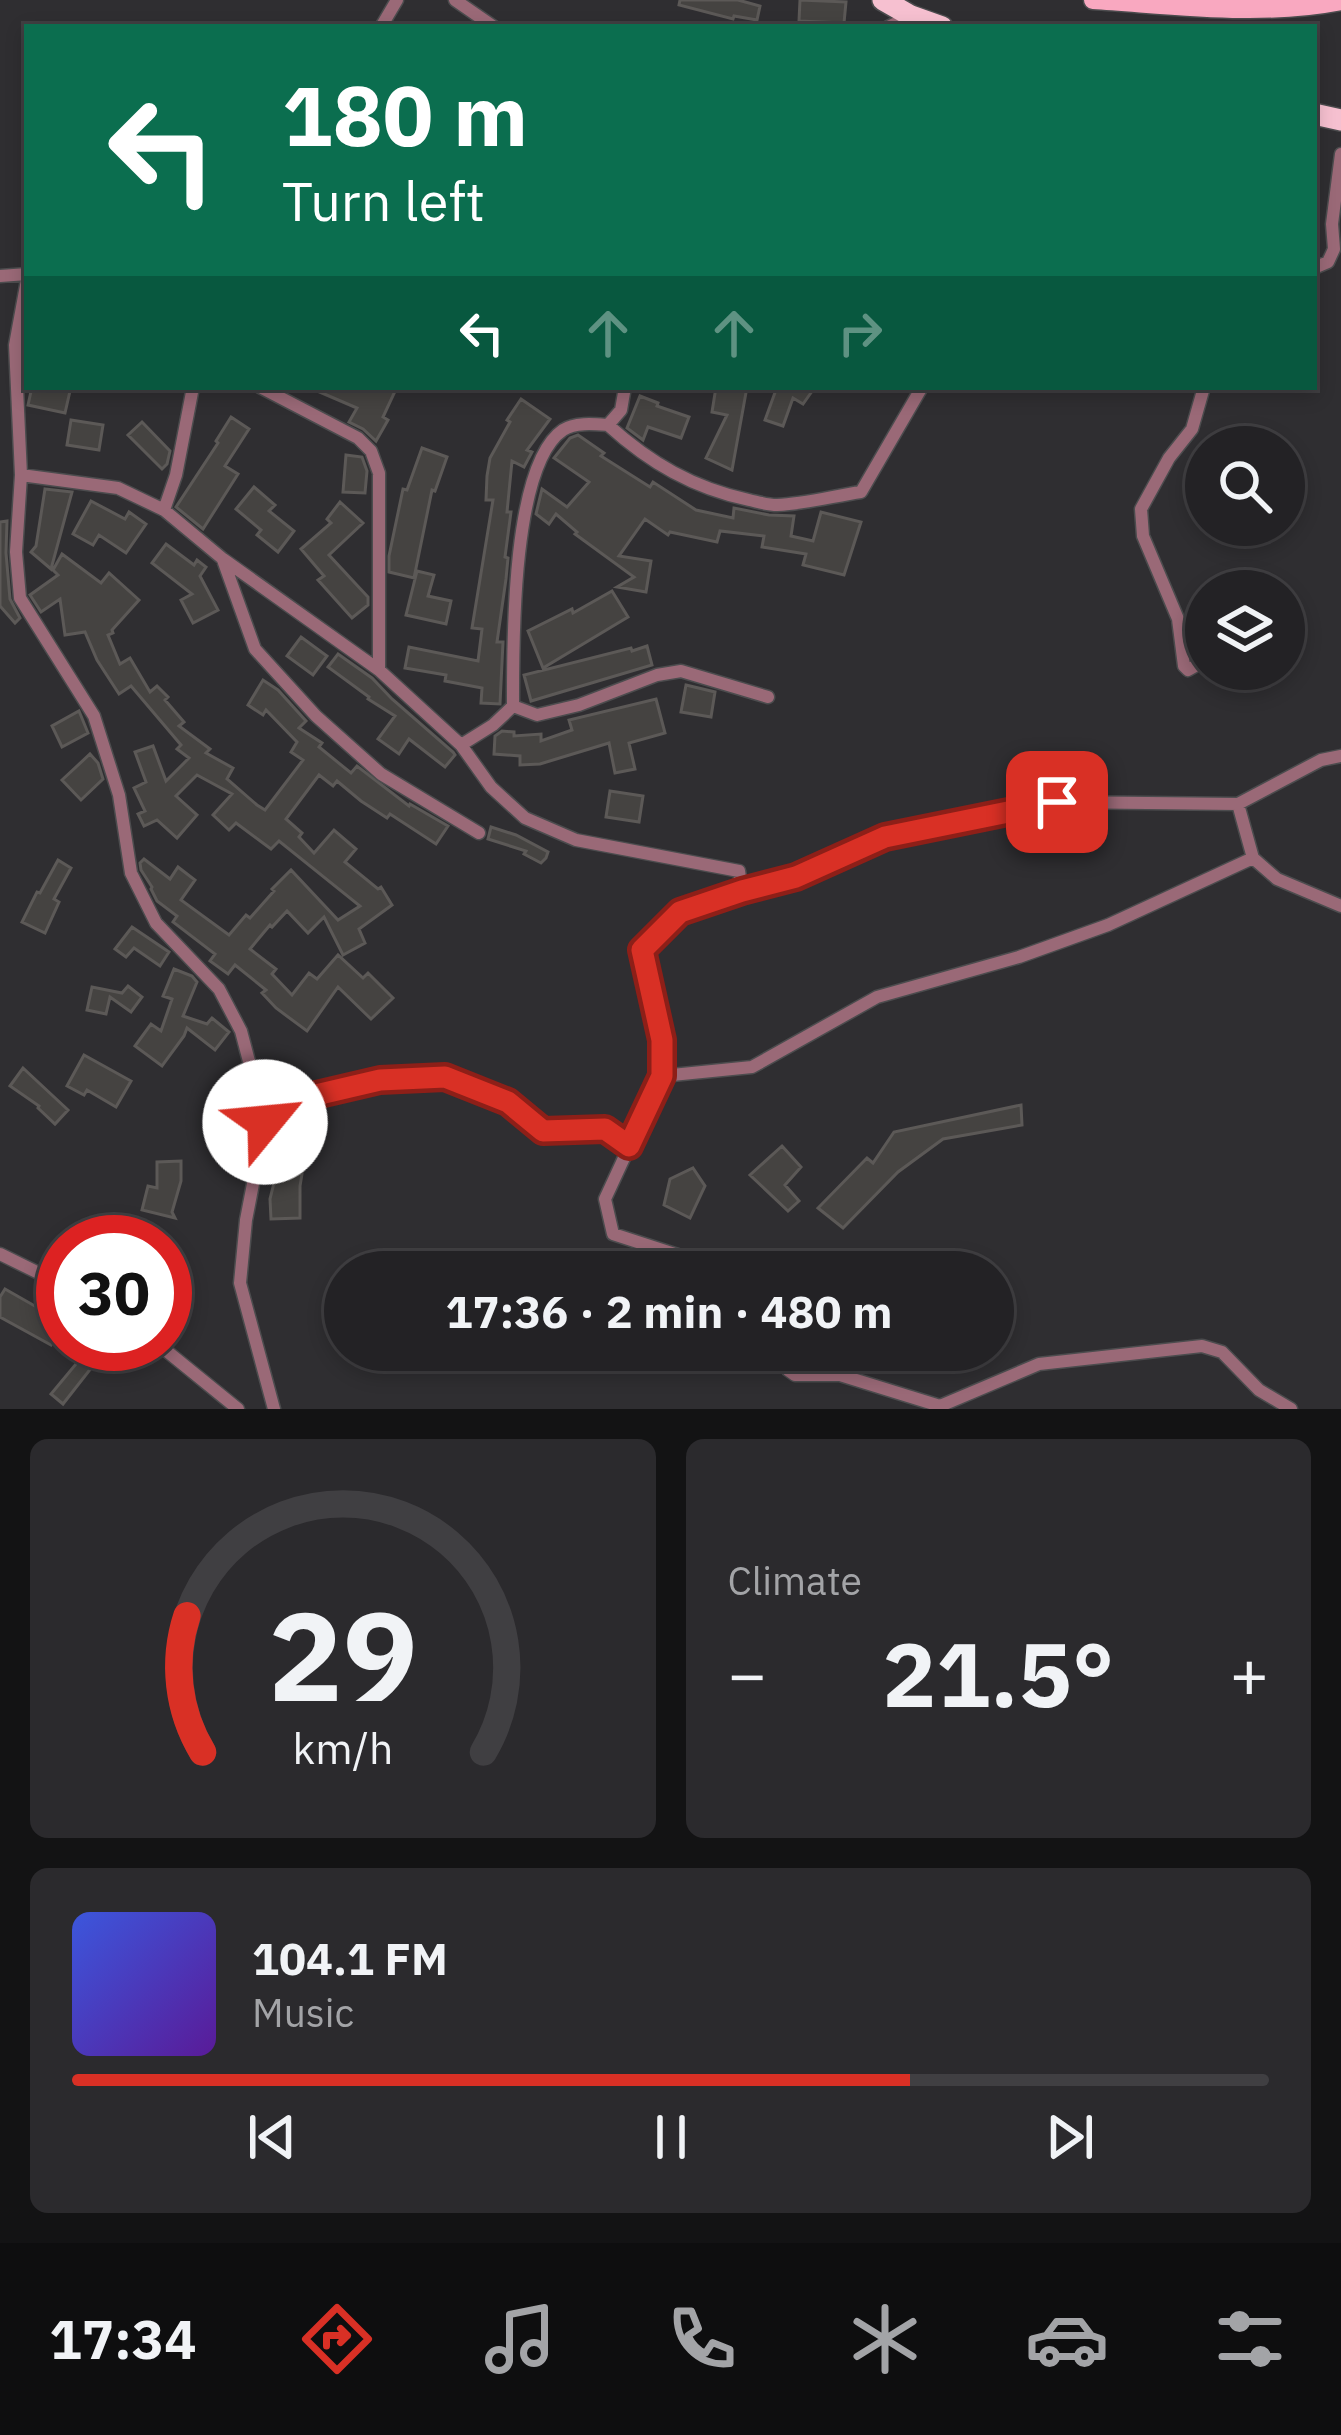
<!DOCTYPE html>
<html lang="en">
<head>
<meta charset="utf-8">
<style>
	:root { --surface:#232225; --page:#2b2a2d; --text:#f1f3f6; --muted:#a3a4a7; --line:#403f42; --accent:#d93025 }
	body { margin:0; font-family:"IBM Plex Sans",sans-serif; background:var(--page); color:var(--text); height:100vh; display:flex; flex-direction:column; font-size:45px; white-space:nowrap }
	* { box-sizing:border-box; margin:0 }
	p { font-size:39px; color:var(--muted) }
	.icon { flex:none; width:66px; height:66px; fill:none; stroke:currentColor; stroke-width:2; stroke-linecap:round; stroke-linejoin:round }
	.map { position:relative; height:1409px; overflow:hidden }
	.side { display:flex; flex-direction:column; gap:30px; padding:30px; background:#131314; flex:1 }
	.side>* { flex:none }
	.guide { position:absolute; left:24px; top:24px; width:1293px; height:366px; border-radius:0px; box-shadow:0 6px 18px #0003,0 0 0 3px var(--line); background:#0b6e4f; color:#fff; overflow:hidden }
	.tools { position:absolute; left:1185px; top:426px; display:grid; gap:24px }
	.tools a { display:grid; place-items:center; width:120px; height:120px; border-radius:50%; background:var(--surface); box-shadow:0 6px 18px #0003,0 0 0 3px var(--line); font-size:60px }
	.speed { position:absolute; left:36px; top:1215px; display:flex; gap:24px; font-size:60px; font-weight:700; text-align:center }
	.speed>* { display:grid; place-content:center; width:156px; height:156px; border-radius:50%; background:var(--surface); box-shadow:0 6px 18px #0003,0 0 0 3px var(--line); line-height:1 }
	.speed .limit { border:18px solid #d22; background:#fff; color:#111 }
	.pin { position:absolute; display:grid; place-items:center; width:102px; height:102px; color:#fff; margin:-51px; border-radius:24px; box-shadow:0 6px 18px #0006 }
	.me { position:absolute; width:132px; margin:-66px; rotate:62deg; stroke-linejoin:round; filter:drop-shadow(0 0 9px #0008) }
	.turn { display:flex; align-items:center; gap:42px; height:252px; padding:0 60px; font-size:54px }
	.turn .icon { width:156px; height:156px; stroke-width:2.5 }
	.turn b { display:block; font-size:84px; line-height:102px }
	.lanes { display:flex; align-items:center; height:114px; padding:0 60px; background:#0003; justify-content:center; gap:60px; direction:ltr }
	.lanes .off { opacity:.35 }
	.big { font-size:90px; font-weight:700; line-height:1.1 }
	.side .tile { flex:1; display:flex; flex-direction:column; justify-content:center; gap:18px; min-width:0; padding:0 42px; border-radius:18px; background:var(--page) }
	.side .dial { align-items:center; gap:0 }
	.dial svg { height:312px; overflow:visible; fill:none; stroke:var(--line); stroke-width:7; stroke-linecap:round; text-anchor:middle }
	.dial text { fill:var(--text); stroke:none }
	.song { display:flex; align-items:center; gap:36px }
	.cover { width:144px; height:144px; border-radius:18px; background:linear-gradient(135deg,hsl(230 70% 55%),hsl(270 70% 35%)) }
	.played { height:12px; border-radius:6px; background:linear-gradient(90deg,var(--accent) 70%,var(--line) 70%) }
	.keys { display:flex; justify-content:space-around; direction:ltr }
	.heat { display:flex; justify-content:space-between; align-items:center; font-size:66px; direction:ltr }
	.side .tiles { flex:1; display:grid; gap:30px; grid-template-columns:1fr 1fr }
	.tile:last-child { grid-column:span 2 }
	.trip { position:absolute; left:324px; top:1251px; width:690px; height:120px; border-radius:60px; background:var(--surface); box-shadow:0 6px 18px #0003,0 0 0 3px var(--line); font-weight:700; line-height:120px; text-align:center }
	.tab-bar { display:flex; height:192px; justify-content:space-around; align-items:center; background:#0e0e0f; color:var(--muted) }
	.tab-bar .icon { width:84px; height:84px }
	.tab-bar .on { color:var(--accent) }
	.tab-bar b { font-size:54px; color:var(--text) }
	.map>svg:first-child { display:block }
	.building { fill:#454341; stroke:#5c5957; stroke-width:3 }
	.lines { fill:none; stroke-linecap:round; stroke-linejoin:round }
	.minor-casing { stroke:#4c4c4e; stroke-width:15 }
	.primary-casing { stroke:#4c4c4e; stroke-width:21 }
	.trunk-casing { stroke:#4c4c4e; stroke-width:24 }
	.minor { stroke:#9a6977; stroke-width:12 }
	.primary { stroke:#f9a8c0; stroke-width:18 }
	.trunk { stroke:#f6c0d0; stroke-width:21 }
	.route-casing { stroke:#8d1f18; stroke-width:30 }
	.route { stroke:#d93025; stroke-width:21 }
</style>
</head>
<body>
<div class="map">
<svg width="1341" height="1409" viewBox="0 0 1341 1409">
	<rect width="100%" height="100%" fill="#2f2e31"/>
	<path class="building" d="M680 0H738L760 6 757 20 734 16 733 19 679 5Z
		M800 0 846 2 844 23 799 21Z
		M32 387 70 391 65 413 28 405Z
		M308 387H397L383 417 388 420 376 441 363 429 349 422 357 408Z
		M716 387H747L732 470 706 458 727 415 712 412Z
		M777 387H815L803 404 793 398 783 426 765 420Z
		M640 396 658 403 657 406 689 417 681 438 648 427 643 440 627 428Z
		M521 399 550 419 527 450 532 452 524 467 512 461 507 512H511L505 557 508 558 506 579 497 642H503L500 704 481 703 482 688 445 681 446 675 405 668 409 647 478 661 482 629 472 628 493 500H486L487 476 490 458 510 422 507 420Z
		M231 417 249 429 225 466 238 474 203 529 176 507 218 443 216 441Z
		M71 420 103 425 99 450 67 445Z
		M142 422 170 451 167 464 162 469 128 435Z
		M578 435 604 453 601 456 650 487 653 482 696 510 733 518 734 508 769 515 794 516 791 536 813 541 821 512 861 522 844 575 803 565 806 554 762 547 764 536 720 531 717 542 670 532 668 535 645 519 619 556 651 561 646 592 617 587 634 577 575 534 577 532 556 514 549 524 536 514 542 489 567 507 589 482 554 458 570 438Z
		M422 448 447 457 435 491 432 490 414 578 389 572V556L403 489 407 490Z
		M346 455 362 457 367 471 365 493 343 492Z
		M254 487 275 505 269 511 294 531 278 552 257 535 261 530 236 509Z
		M45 489 72 492 51 569 31 552 36 546Z
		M91 501 125 519 129 512 146 524 126 553 99 535 93 545 73 534Z
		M340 502 363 523 329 555 368 597V605L352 618 318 580 324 576 301 549 331 523 327 519Z
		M7 521 6 553 10 599 20 618 15 623 0 606V522Z
		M166 544 194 565 197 560 206 567 200 576 218 610 193 623 181 600 192 594 152 563Z
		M62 554 101 583 109 573 139 600 112 630 113 633 108 635 120 664 130 658 150 692 157 686 168 697 165 700 184 722 179 726 210 749 206 753 233 768 227 779 257 805 265 810 303 760 291 752 297 742 266 710 263 715 248 705 263 680 278 690 306 721 299 728 322 743 319 747 351 773 357 766 409 806 410 804 448 826 436 844 390 814 387 818 361 801 337 781 333 786 319 775 286 819 302 833 299 837 314 853 334 830 356 849 345 862 378 889 381 887 392 905 359 929 365 943 343 955 324 917 308 933 287 911 272 927 270 925 250 949 276 969 272 974 292 995 309 973 317 979 338 955 363 978 368 973 393 998 371 1019 338 987 307 1031 276 1008 262 993 266 990 235 965 228 974 210 961 215 954 173 922 177 916 157 901 151 889 152 887 141 870 140 863 144 859 170 879 178 867 195 880 181 900 229 935 246 915 250 918 274 891 272 889 291 870 338 920 360 906 279 841 271 849 236 823 229 830 213 815 232 794 197 775 176 796 197 815 177 838 157 820 144 826 138 814 145 811 134 788 146 782 135 752 153 746 166 781 189 758 177 749 181 745 131 686 119 694 97 660 85 632 65 635 60 599 41 612 30 595 58 575 53 570Z
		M417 571 434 575 428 596 451 601 446 624 406 615Z
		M612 591 628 617 543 668 528 631 572 609 573 613Z
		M301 637 327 656 313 675 287 656Z
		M647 646 652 665 531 701 524 675 631 648 632 651Z
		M338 654 372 678 392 699 453 752 455 755 445 767 409 739 399 754 378 739 395 716 368 699 369 697 328 667Z
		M686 685 715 692 711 717 681 712Z
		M656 699 665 733 629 743 635 769 615 773 609 743 540 764 520 765V756L494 754 495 736 502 731 514 732V736L541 734V741L572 730 569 720Z
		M79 711 88 733 62 747 52 726Z
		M90 754 98 763 103 779 81 800 62 780Z
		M610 791 643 796 639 822 606 817Z
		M491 827 516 835 548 852 546 858 541 863 524 854 526 851 488 839Z
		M58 860 71 868 54 899 59 902 45 933 22 922 37 892 40 893Z
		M132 927 169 952 160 966 134 948 126 957 115 949Z
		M174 969 192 976 197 982 183 1016 207 1024 212 1018 229 1032 215 1050 187 1028 184 1036 162 1066 135 1046 151 1024 161 1031 172 999 163 996Z
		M128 986 142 997 131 1012 110 997 106 1014 87 1010 92 987 122 993Z
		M84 1055 131 1081 116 1107 87 1090 84 1095 67 1086Z
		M23 1068 68 1110 55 1124 38 1108 39 1106 10 1086Z
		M1021 1105 1022 1125 943 1139 898 1172 843 1228 818 1208 867 1158 873 1163 894 1132Z
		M782 1146 801 1167 785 1185 799 1201 788 1211 750 1175Z
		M181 1161V1181L172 1212 175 1218 142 1210 148 1186 157 1188V1162Z
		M279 1163 303 1168 300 1186V1218L271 1219 270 1199Z
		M693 1168 705 1186 690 1218 664 1205 670 1179Z
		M5 1289 63 1322 51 1345 0 1317V1297Z
		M76 1344H110L63 1404 51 1394 86 1352Z"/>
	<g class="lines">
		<g class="minor-casing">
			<path id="minor" d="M455 0 494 27
				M381 27 397 0
				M888 27 910 16
				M1314 268 1328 262 1334 249 1332 224 1341 154
				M0 276 27 274
				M27 280 15 345 21 475 16 552 20 598 94 716 119 795 131 873 156 923 219 989 241 1031 265 1122
				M260 387 358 438 371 451 379 473V670L461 745 491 787 525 818 576 840 739 871 742 891
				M625 387 621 410 608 425C650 463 693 488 749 500 758 502 767 505 777 505 804 504 834 496 861 492L922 387
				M1204 387 1192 429 1169 458 1141 509 1143 536 1178 619 1184 666 1188 670 1206 660
				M21 475 118 488 164 510 223 559 379 670
				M164 510 176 475 193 387
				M223 560 255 649 316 716 381 774 479 833
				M513 706 537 715 579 705 657 675 681 671 768 697
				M461 745 493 725 513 706C513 646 511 465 563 430 575 422 595 424 608 425
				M1238 804 1253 858 1277 879 1341 906
				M662 1076 752 1067 877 997 1019 957 1108 925 1253 858
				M0 1254 63 1285
				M715 1272 693 1260 613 1234 605 1199 662 1076V1040L642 950 680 912 742 891 796 877 885 837 1057 802 1238 804 1321 760 1341 756
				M158 1344 238 1409
				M781 1350 788 1370 795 1375H840L940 1406 1039 1364 1202 1346 1222 1352 1259 1390 1291 1409
				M274 1409 240 1283 246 1220 265 1122 303 1098 380 1080 445 1077 508 1102 543 1131 605 1129 629 1146"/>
		</g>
		<g class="primary-casing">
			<path id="primary" d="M1093 0C1174 5 1261 17 1341 1"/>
		</g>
		<g class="trunk-casing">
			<path id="trunk" d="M883 0 911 16 942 27
				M1314 114 1341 120"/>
		</g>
		<use href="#minor" class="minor"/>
		<use href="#primary" class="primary"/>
		<use href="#trunk" class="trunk"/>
	</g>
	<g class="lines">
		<g class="route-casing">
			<path id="route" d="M265 1122 303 1098 380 1080 445 1077 508 1102 543 1131 605 1129 629 1146 662 1076V1040L642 950 680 912 742 891 796 877 885 837 1057 802"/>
		</g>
		<use href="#route" class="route"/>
	</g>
</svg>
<div class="tools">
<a><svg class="icon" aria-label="search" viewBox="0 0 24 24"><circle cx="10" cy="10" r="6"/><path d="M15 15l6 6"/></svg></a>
<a><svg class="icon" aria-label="layers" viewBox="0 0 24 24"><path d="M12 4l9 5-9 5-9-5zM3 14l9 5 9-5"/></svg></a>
</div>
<div class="speed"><div class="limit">30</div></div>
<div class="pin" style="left:1057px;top:802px;background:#d93025"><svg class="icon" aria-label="arrive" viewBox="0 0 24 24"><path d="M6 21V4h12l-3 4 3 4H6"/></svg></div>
<svg class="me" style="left:265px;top:1122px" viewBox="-20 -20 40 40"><circle r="19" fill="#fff"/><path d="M0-13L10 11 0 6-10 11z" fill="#d93025"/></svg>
<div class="trip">17:36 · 2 min · 480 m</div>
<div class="guide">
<div class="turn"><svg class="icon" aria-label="left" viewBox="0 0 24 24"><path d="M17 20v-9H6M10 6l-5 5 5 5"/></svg><div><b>180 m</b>Turn left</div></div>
<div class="lanes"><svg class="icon" aria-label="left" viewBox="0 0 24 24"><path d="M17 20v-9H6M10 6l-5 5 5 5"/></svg><svg class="icon off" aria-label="ahead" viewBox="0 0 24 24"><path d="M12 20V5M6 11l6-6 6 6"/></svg><svg class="icon off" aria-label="ahead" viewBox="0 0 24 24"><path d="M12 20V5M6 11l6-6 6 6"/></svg><svg class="icon off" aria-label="right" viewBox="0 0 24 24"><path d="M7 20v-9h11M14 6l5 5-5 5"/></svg></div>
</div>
</div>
<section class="side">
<div class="tiles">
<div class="tile dial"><svg viewBox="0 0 100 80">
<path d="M14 69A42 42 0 1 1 86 69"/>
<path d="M14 69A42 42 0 0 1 10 34" stroke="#d93025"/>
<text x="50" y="56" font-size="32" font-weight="700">29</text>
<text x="50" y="72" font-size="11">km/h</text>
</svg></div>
<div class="tile"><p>Climate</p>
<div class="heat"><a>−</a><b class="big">21.5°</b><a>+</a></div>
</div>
<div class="tile">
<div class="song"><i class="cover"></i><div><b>104.1 FM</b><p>Music</p></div></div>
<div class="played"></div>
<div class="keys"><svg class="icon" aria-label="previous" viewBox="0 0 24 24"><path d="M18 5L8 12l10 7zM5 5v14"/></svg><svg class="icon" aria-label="pause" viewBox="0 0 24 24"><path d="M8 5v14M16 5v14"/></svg><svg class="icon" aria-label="next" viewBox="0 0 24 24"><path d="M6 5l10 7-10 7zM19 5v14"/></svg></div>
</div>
</div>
</section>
<nav class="tab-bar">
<b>17:34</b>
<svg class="icon on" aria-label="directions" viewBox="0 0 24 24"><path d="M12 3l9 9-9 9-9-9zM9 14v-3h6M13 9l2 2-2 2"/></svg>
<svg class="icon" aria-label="music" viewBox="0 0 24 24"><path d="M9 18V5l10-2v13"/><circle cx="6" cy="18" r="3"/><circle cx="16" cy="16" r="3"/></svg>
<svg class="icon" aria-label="phone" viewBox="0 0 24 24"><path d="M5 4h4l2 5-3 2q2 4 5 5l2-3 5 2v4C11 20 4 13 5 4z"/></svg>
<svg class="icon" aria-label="climate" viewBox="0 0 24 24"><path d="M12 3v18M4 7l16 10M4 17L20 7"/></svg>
<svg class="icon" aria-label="car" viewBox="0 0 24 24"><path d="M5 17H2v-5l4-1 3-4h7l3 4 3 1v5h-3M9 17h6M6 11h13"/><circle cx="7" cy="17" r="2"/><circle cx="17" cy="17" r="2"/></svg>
<svg class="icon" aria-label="filters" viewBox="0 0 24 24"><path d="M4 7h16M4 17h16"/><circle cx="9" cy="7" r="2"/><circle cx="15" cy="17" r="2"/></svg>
</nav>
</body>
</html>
